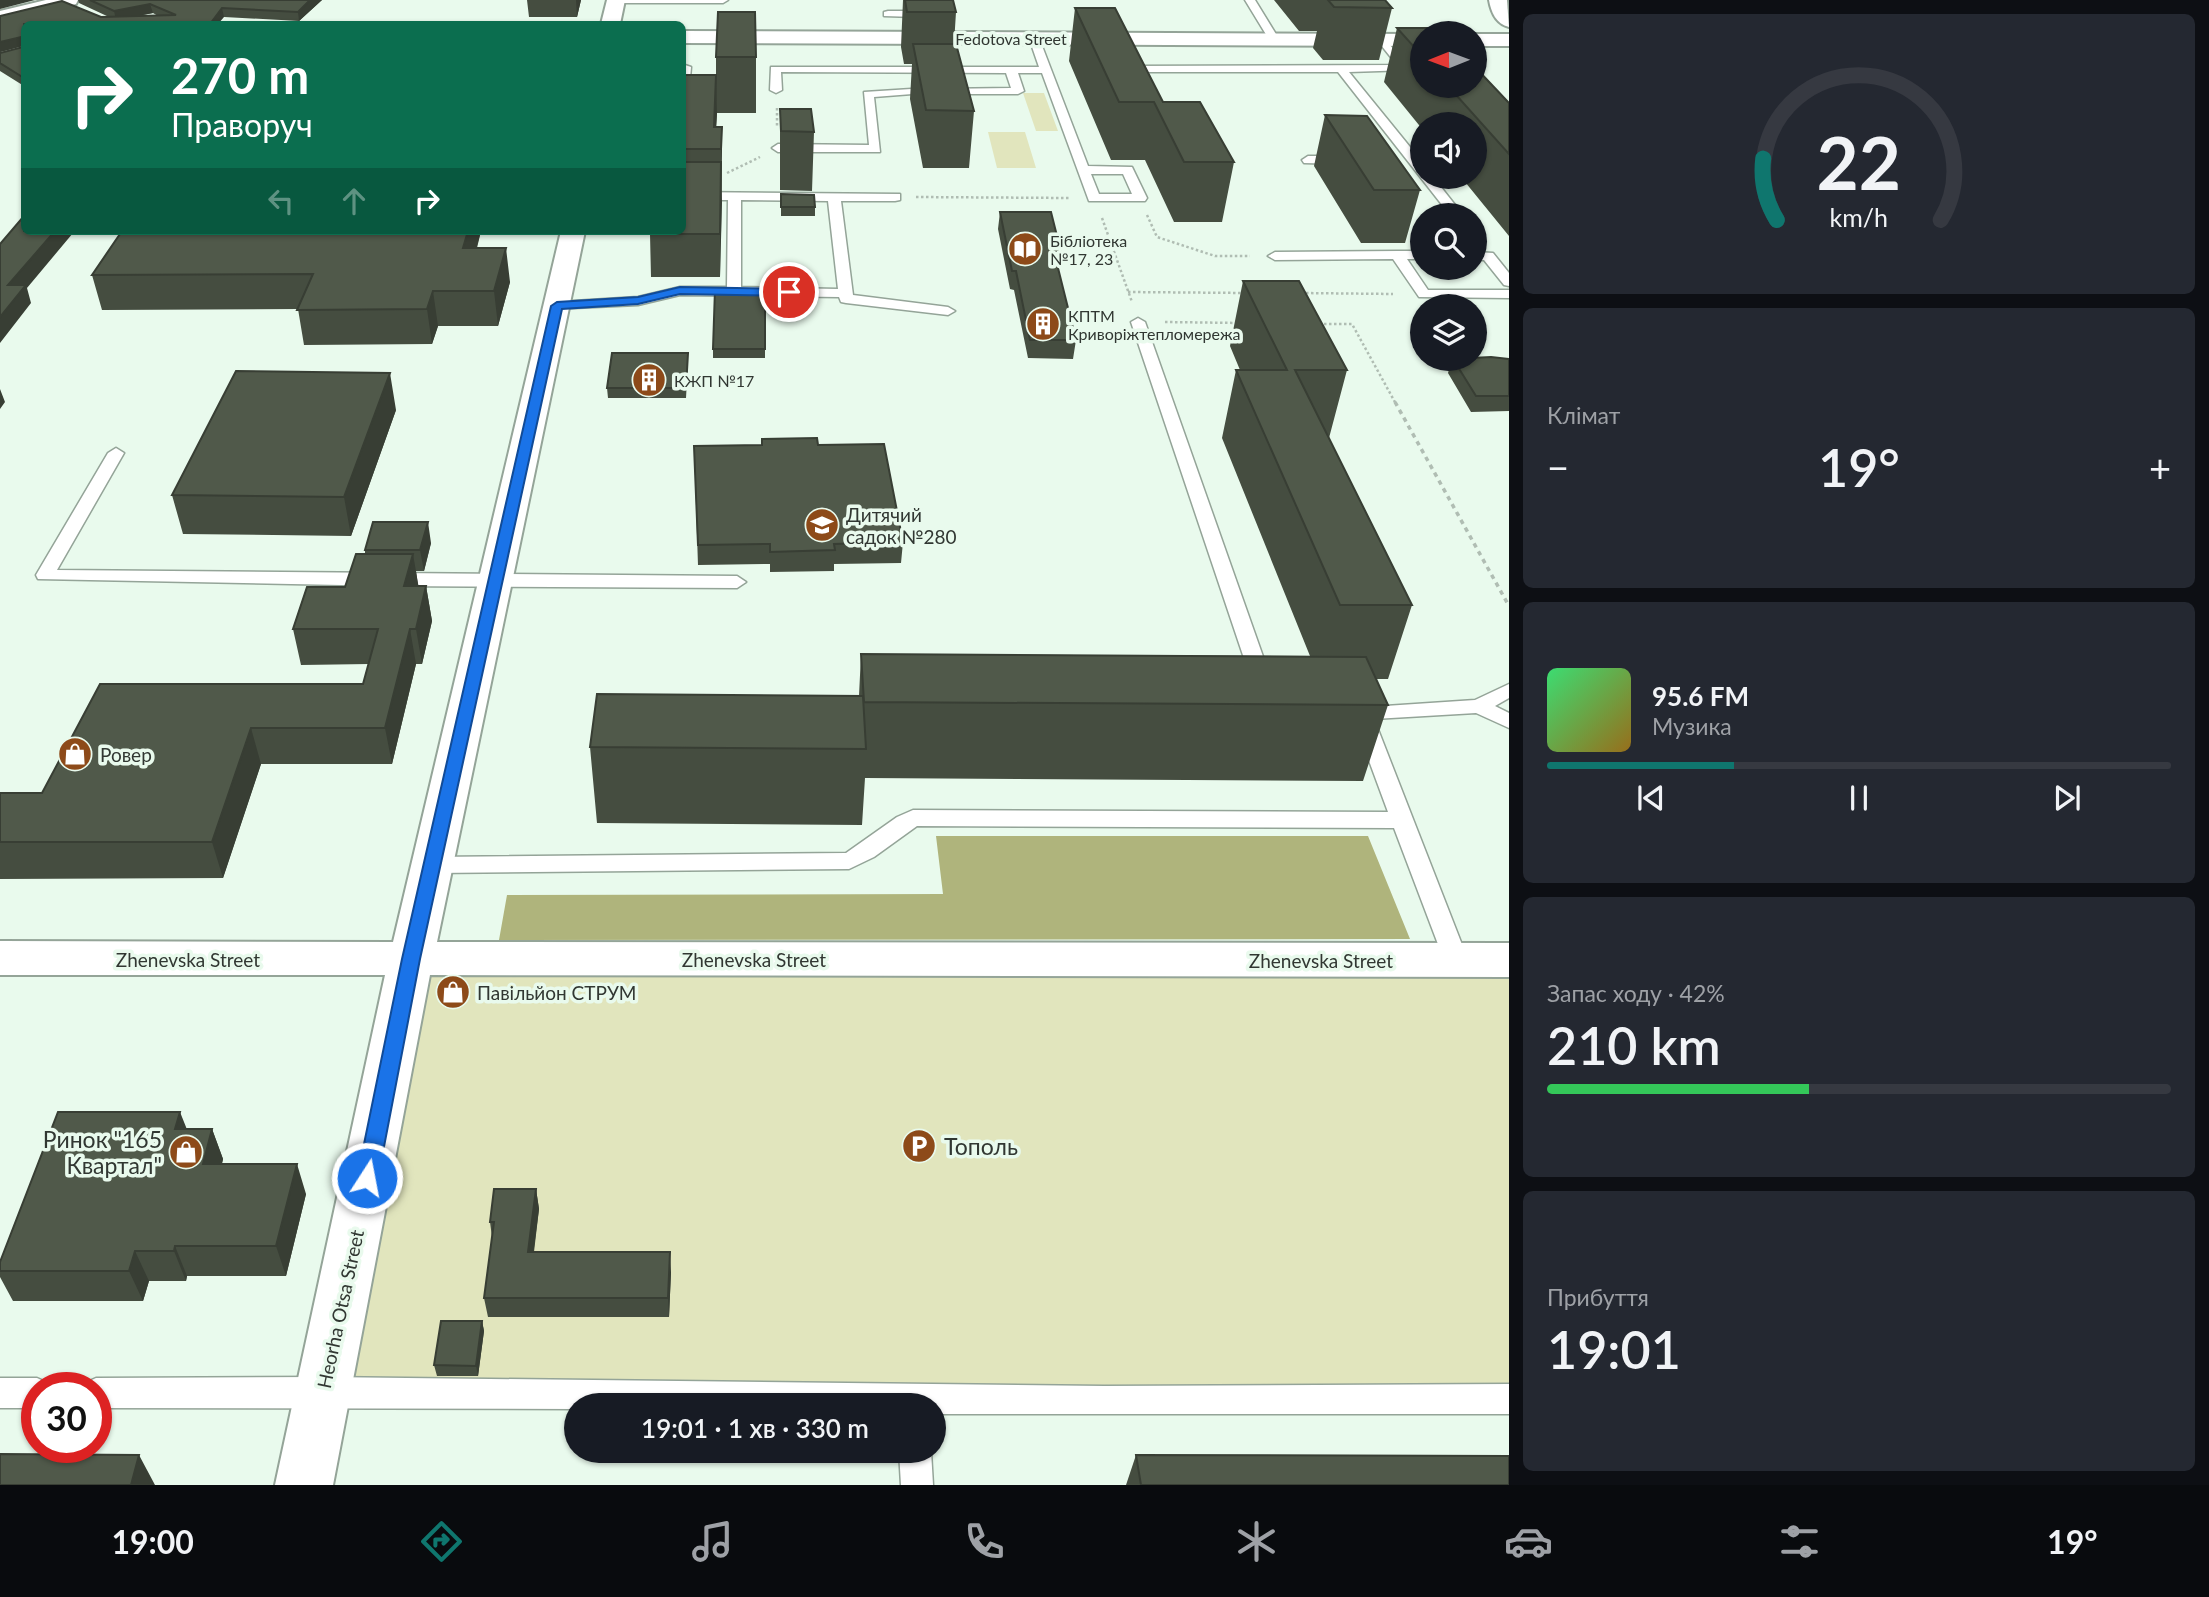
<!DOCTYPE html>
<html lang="uk">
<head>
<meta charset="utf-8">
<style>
	:root { --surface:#171b24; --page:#242831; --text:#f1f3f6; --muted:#9ea1a6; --line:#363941; --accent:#0f766e }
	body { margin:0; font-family:Lato,sans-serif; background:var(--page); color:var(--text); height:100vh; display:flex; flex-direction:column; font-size:26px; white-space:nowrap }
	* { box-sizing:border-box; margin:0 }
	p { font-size:23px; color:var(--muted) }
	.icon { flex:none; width:38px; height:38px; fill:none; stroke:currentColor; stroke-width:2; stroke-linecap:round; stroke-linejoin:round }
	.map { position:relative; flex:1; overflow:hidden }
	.sheet { display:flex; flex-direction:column; gap:14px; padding:14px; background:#0d0f14; width:700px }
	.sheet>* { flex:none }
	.guide { position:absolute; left:21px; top:21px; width:665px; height:214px; border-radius:10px; box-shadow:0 2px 5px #0004; background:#0b6e4f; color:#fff; overflow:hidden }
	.needle { width:46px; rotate:269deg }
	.fabs { position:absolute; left:1410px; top:21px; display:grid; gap:14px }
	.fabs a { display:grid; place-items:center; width:77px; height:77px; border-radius:50%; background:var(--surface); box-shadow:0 2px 5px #0004; font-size:35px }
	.speed { position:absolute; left:21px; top:1372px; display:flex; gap:14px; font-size:35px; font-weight:700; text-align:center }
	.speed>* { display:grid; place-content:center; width:91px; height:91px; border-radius:50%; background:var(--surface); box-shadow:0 2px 5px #0004; line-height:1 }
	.speed .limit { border:10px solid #d22; background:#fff; color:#111 }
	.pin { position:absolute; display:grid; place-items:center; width:60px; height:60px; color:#fff; margin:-30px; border:4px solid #fff; border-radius:50%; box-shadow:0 2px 7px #0007 }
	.me { position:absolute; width:77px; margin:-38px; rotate:11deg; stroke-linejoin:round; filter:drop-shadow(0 0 5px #0008) }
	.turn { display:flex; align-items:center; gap:24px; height:147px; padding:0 35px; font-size:32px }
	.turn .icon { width:91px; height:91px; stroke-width:2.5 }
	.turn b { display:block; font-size:49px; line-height:60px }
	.lanes { display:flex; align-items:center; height:66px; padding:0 35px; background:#0003; justify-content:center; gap:35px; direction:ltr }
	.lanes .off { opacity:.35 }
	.big { font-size:52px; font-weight:600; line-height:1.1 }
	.sheet .widget { flex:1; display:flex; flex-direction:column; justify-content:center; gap:10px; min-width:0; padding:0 24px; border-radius:10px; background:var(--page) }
	.sheet .dial { align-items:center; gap:0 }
	.dial svg { height:182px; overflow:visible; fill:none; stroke:var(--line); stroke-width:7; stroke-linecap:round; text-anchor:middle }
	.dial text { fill:var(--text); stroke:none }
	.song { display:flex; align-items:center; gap:21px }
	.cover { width:84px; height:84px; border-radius:10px; background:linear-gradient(135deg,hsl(140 70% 55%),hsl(40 70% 35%)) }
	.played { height:7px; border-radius:4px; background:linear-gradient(90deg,var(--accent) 30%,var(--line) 30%) }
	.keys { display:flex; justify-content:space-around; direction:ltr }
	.heat { display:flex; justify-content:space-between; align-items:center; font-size:38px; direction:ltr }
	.charge { height:10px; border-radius:5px; background:linear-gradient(90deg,#34c759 42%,var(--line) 0) }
	.trip { position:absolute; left:564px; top:1393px; width:382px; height:70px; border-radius:35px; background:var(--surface); box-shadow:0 2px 5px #0004; font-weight:600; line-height:70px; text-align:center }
	.tabs { display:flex; height:112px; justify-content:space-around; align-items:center; background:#090b0e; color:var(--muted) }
	.tabs .icon { width:49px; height:49px }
	.tabs .current { color:var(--accent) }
	.tabs b { font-size:32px; color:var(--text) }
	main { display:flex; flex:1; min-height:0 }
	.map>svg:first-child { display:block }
	.green { fill:#e1e5bd }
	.forest { fill:#afb47c }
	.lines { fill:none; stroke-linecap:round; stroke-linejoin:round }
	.service-casing { stroke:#94a498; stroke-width:3 }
	.minor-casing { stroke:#94a498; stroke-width:4 }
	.secondary-casing { stroke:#94a498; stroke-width:4 }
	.path-far1 { stroke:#b0bdb3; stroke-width:2.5; stroke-dasharray:2.5 2.5; stroke-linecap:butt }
	.path { stroke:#b0bdb3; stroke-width:3.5; stroke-dasharray:4.5 4.5; stroke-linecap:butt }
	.service { fill:#fff; fill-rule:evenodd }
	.minor { fill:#fff; fill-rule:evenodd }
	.secondary { fill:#fff; fill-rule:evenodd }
	.wall { fill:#454d40; fill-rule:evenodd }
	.shaded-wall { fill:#383e34 }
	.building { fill:#50594a; stroke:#383e34; stroke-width:2 }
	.route { fill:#1a73e8; stroke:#114b97; stroke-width:2 }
	.labels { text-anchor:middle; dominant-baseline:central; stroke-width:7; stroke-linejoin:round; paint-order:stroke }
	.far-street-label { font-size:16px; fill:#313732; stroke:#e9faed }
	.far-poi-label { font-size:16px; fill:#313732; stroke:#e9faed; text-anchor:start }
	.poi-label { font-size:19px; fill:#313732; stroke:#e9faed; text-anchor:start }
	.street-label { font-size:19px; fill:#313732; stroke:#e9faed }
	.near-poi-label { font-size:23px; fill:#313732; stroke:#e9faed; text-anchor:end }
</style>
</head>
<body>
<main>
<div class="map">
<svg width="1509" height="1485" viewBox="0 0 1509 1485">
	<rect width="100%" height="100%" fill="#e9faed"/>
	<path class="green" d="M1023 93H1044L1058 131H1036Z
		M988 132H1025L1036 168H997Z
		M411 959 1509 960V1399L324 1392Z"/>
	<path class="forest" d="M936 836H1368L1410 939 499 940 507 895 943 894Z"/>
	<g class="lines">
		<g class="service-casing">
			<path id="service" d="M611 0H728L723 3H616Z
				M1245 0H1255L1279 39 1278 41H1270Z
				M888 11H916L933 19 928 22 915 17 884 16V12Z
				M1034 35 1039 38 1088 166 1132 167 1147 198 1145 201H1089L1042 73H1018L1024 91 1018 94H943L938 92 874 97 880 152H778L772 148 778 144 869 145 864 92 927 88 928 83H936L938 89 1011 88 1006 73 781 72 782 90 776 93 770 90 771 67H1039L1029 38ZM1091 174H1123L1132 194H1099Z
				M1382 37 1410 66V70L1349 72 1423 163V177H1433L1463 215H1450L1338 72H1133L1127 69 1133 66 1397 65 1377 40Z
				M682 64 691 67 688 101 682 104Z
				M1308 156H1341L1347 160 1341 164 1304 163 1302 160Z
				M682 192 900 194V200L895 201H841L853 295 948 307 955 311 948 315 846 303 841 302 839 297 680 295 638 305 552 309 550 306 557 302 638 297 680 287H727L728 200H682ZM741 200 828 201 838 289 741 287Z
				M1397 251H1423V259H1407L1428 290H1509V298L1419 297 1393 259 1275 260 1268 256 1275 252Z
				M1475 252 1493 253 1509 273V286L1504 285 1484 260H1475Z
				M1138 318 1145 322 1272 682 1269 686H1255L1252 682 1131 322Z
				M116 448 124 453 57 570 737 576 746 582 737 588 391 586 38 579 36 575 108 453Z
				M1509 684V698L1495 706 1509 713V728L1476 713 1374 719 1468 960 1465 966 1456 969 1447 966 1444 960 1394 828 917 826 874 857 849 869 433 873 425 871 422 865 425 859 433 857 846 853 897 817 913 810 1388 812 1354 720 1352 713 1355 708 1475 700Z
				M324 1377 1104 1386 1509 1384V1414H933V1405H576V1409L96 1408V1388H83L85 1383 96 1378Z
				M0 1378H37L48 1383 50 1388H37V1408H0Z
				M899 1451H931L933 1485H901Z"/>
		</g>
		<g class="minor-casing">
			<path id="minor" d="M46 0H78L76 4 0 23V11Z
				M607 0H625L620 24H601Z
				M682 31 1423 34V46L682 43Z
				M1475 34H1509V46H1475Z
				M561 231H585L437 942 1509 943V977L430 975 333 1485H275L385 975H0V941L393 942Z"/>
		</g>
		<g class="secondary-casing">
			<path id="secondary" d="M1489 0H1507L1509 27C1496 24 1491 12 1489 0Z"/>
		</g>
		<path class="path-far1" d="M777 108V128
			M727 173 760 157
			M916 197 1069 198
			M1147 215 1157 237 1215 256H1250
			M1102 218 1132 302
			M1128 292 1246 293
			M1301 293 1393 294
			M1165 322 1240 323
			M1319 324H1352L1396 404"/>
		<path class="path" d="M1395 402 1509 606"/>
		<use href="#service" class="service"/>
		<use href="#minor" class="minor"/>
		<use href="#secondary" class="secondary"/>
	</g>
	<path class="wall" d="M78 0H322L299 21 224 17 24 24V86L0 71V63L23 46 0 52V16L109 17 79 3ZM153 13 158 16H138Z
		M527 0H581L577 17H529Z
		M903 0H953L956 12 954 44 974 111 969 168H923L910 99 912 64H904L901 47Z
		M1274 0H1385L1392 8 1379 60H1323L1313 48 1317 31H1299Z
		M1075 8 1163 102 1234 162 1222 222H1174L1145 160H1111L1069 61Z
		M1397 28 1423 33V86H1475L1509 103V236L1461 177H1475V124H1423V130L1384 82Z
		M716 57H756V113H717L716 127H722L720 277H651L650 234 682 231V75H716Z
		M780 109 814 132 812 191 780 190Z
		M1325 115 1420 190 1405 243H1361L1314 166Z
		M781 194 815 207V216H781Z
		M1000 212 1061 252 1058 270 1076 340 1073 359 1028 358 1014 290 1010 289 998 229Z
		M122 231H481L477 248 510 282 498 326H438L432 344 304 345 298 309 102 310 92 275Z
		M1243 281 1347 370 1329 438 1412 605 1388 679H1376L1388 705 1363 781 865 778 862 825 597 823 590 747 859 696 861 654 1310 656 1222 438 1236 370H1240L1230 346Z
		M765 289V358H713V349Z
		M1452 359H1509V411L1471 412 1448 373Z
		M688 362 686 398H608L607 388Z
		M396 410 351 536 183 534 172 495Z
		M818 445 903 542 901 563 834 564V571L770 572V564L698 565 694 446Z
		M431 543 424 571H416L418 586H426L432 621 422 664H416L392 764H261L223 878 0 879V793H42L363 684 369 664 301 665 293 629 345 587 365 554V550Z
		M187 1129H212L223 1159 222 1164 306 1194 286 1276H187L186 1281H149L143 1301H13L0 1277V1262Z
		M536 1189 539 1209 534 1252 671 1272 669 1317H488L484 1298 492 1237 490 1222Z
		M482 1321 484 1331 478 1376H437L434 1365Z
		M1136 1455 1509 1485H1126Z"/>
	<path class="shaded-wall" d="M0 0H35L0 9Z
		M310 0H322L299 21 298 12Z
		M576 0H581L577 17Z
		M150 4 153 13 116 20 114 11Z
		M222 8 224 17 218 24H210Z
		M21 37 23 46 0 52V42Z
		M716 75 717 113 715 149 714 127Z
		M722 127V190L721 149Z
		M721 162 722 203 720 277V234Z
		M55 231H73V233L27 288 31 303 0 343V317L8 285Z
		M468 231H481L467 282 463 248Z
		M506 248 510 282 498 326 494 291Z
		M433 291 438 326 432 344 427 309Z
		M390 373 396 410 351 536 344 497Z
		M0 389 5 402 0 409Z
		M428 522 431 543 424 571 420 550Z
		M413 554 419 589 404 586Z
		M426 586 432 621 422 664 416 629Z
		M410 629 416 664 392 764 385 728Z
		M251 728 261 764 223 878 212 842Z
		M180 1112 192 1142 175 1129Z
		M212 1129 223 1159 214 1194 203 1164Z
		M297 1164 306 1194 286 1276 276 1246Z
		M536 1189 539 1209 531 1271 528 1252Z
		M175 1246 187 1276 186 1281 174 1251Z
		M135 1251 149 1281 143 1301 129 1271Z
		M670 1252 671 1272 669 1317 668 1298Z
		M482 1321 484 1331 478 1376 476 1366Z
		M139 1455 155 1485H131Z"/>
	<path class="building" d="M90 0H310L298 12 222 8 210 24H24V78L0 63V53L23 47 24 39 21 37 0 42V16L62 1 101 17 176 15 150 4 114 11Z
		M905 0H953L956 12H907Z
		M1328 0H1385L1392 8 1334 7Z
		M1075 8H1115L1163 102H1200L1234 162H1184L1154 102H1119Z
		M718 12H755L756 57H716Z
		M1397 28H1438L1443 33H1423V57Z
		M913 44H956L974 111 926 110Z
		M1475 67 1509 103V154L1448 86H1475Z
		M682 75H716L714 127H722L721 149H682Z
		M780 109H811L814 132 781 131Z
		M1325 115 1367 116 1420 190H1374Z
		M682 162H721L720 234H650V231H682Z
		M781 194 814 195 815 207H781Z
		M1000 212H1051L1061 252H1054L1076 340H1030L1016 271H1012Z
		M24 216V231H55L8 285H26L0 317V244Z
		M122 231H468L463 248H506L494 291H433L427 309 297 310 313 274 92 275Z
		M1243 281H1299L1347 370H1295L1412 605H1340L1236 370H1287Z
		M715 289H765V349H713Z
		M612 353H688L686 388H607Z
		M1491 357 1509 359V396H1476L1453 359Z
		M236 371 390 373 344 497 172 495Z
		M817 438 818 445 884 444 903 542 834 544 835 550 770 552V544L698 545 694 446 762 445V439Z
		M373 522H428L420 550H365Z
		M356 554H413L404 586H426L416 629H410L385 728H251L212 842H0V793H42L100 684H363L378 629H293L307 587H345Z
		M861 654 1366 657 1388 705 864 702Z
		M597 694 863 696 866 749 590 747Z
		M58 1112H180L175 1129H212L203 1164H297L276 1246H175L174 1251H135L129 1271H0V1262Z
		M494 1189H536L528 1252H670L668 1298H484L494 1222H490Z
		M441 1321H482L476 1366 434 1365Z
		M0 1454 139 1455 131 1485H0Z
		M1136 1455 1509 1456V1485H1141Z"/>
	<path class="route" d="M680 287 789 289 795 292 789 296 680 294 638 304 562 309 420 959 378 1178 375 1184 367 1187 360 1184 357 1178 402 959 551 306 557 302 638 297Z"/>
	<defs>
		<g id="library-disc" transform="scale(1.75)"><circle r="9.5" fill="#8d4a19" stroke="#e9faed"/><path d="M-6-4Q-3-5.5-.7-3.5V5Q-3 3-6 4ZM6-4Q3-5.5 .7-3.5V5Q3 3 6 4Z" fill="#fff"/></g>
		<g id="building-disc" transform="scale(1.75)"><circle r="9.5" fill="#8d4a19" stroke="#e9faed"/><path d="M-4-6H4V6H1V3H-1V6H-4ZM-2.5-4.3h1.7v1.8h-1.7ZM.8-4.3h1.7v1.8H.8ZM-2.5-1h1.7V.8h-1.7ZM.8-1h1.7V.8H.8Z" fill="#fff"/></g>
		<g id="school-disc" transform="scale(1.75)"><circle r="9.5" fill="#8d4a19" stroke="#e9faed"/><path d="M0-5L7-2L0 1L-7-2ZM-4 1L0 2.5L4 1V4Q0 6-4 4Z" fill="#fff"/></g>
		<g id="shop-disc" transform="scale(1.75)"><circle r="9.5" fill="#8d4a19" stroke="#e9faed"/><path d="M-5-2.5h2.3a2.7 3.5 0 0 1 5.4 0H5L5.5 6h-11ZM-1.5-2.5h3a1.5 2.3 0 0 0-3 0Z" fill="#fff"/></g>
		<g id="parking-disc" transform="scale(1.75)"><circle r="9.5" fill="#8d4a19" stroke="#e9faed"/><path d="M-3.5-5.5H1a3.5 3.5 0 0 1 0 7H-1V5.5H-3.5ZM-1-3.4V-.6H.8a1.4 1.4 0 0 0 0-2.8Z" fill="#fff"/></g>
	</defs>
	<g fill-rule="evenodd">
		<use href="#library-disc" x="1025" y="249"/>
		<use href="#building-disc" x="1043" y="324"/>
		<use href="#building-disc" x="649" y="380"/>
		<use href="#school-disc" x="822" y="525"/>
		<use href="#shop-disc" x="75" y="754"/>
		<use href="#shop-disc" x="453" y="992"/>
		<use href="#parking-disc" x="919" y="1146"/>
		<use href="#shop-disc" x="186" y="1152"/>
	</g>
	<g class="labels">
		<g class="far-street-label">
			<text x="1011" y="38">Fedotova Street</text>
		</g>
		<g class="far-poi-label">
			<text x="1050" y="240">Бібліотека<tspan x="1050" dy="18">№17, 23</tspan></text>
			<text x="1068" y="315">КПТМ<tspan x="1068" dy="18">Криворіжтепломережа</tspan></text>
			<text x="674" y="380">КЖП №17</text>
		</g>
		<g class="poi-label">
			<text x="846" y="514">Дитячий<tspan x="846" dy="22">садок №280</tspan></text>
			<text x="100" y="754">Ровер</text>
			<text x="477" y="992">Павільйон СТРУМ</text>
		</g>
		<g class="street-label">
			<text x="188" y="959">Zhenevska Street</text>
			<text x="754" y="959">Zhenevska Street</text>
			<text x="1321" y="960">Zhenevska Street</text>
			<text transform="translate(340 1309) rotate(-78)">Heorha Otsa Street</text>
		</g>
		<g class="near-poi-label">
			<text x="162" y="1139">Ринок "165<tspan x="162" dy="26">Квартал"</tspan></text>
			<text x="944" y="1146" text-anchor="start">Тополь</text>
		</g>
	</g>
</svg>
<div class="fabs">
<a><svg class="needle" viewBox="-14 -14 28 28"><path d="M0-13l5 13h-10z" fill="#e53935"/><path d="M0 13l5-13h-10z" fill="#9ea1a6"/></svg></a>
<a><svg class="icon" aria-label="sound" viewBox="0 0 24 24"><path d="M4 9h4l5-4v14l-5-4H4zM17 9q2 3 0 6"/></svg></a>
<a><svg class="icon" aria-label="search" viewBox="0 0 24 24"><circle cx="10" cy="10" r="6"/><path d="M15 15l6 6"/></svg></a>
<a><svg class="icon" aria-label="layers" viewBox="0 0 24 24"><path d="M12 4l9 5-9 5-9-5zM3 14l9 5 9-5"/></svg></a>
</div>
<div class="speed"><div class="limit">30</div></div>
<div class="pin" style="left:789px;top:292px;background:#d93025"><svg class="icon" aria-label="arrive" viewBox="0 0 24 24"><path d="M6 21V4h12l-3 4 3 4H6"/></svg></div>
<svg class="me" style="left:367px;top:1178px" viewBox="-20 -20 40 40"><circle r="17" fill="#1a73e8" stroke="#fff" stroke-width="3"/><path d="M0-11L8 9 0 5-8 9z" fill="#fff"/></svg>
<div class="trip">19:01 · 1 хв · 330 m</div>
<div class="guide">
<div class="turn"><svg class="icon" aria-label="right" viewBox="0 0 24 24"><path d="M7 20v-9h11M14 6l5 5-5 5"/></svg><div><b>270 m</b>Праворуч</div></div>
<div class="lanes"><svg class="icon off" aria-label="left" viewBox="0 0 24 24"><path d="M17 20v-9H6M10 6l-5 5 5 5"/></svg><svg class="icon off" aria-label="ahead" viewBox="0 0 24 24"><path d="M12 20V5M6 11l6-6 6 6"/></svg><svg class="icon" aria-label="right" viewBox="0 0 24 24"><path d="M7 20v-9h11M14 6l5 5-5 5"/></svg></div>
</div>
</div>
<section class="sheet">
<div class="widget dial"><svg viewBox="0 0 100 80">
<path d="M14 69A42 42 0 1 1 86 69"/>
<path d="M14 69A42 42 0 0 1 8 42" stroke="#0f766e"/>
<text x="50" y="56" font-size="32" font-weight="700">22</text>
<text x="50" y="72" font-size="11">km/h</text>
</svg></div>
<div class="widget"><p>Клімат</p>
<div class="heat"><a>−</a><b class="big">19°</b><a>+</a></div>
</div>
<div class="widget">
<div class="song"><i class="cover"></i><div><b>95.6 FM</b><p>Музика</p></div></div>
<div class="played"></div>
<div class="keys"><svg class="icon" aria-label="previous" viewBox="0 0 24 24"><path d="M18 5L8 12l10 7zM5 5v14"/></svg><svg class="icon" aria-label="pause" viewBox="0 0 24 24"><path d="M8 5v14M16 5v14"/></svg><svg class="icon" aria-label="next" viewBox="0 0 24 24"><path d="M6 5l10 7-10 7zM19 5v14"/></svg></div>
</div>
<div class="widget"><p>Запас ходу · 42%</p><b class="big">210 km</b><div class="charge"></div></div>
<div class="widget"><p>Прибуття</p><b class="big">19:01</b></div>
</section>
</main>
<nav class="tabs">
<b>19:00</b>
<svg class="icon current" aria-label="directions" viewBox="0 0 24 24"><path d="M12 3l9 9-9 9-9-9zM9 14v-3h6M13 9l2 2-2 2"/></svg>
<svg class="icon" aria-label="music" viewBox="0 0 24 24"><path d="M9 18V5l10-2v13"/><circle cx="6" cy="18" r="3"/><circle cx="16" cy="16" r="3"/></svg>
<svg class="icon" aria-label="phone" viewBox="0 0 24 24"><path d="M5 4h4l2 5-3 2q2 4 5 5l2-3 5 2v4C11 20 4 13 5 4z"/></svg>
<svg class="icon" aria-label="climate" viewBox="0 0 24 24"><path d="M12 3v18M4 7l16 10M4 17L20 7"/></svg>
<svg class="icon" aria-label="car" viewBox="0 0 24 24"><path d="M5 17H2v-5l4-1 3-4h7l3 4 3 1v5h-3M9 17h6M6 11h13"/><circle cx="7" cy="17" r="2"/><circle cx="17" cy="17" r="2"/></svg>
<svg class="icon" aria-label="filters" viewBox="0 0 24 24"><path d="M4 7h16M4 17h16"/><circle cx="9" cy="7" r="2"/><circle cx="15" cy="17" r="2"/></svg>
<b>19°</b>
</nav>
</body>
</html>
